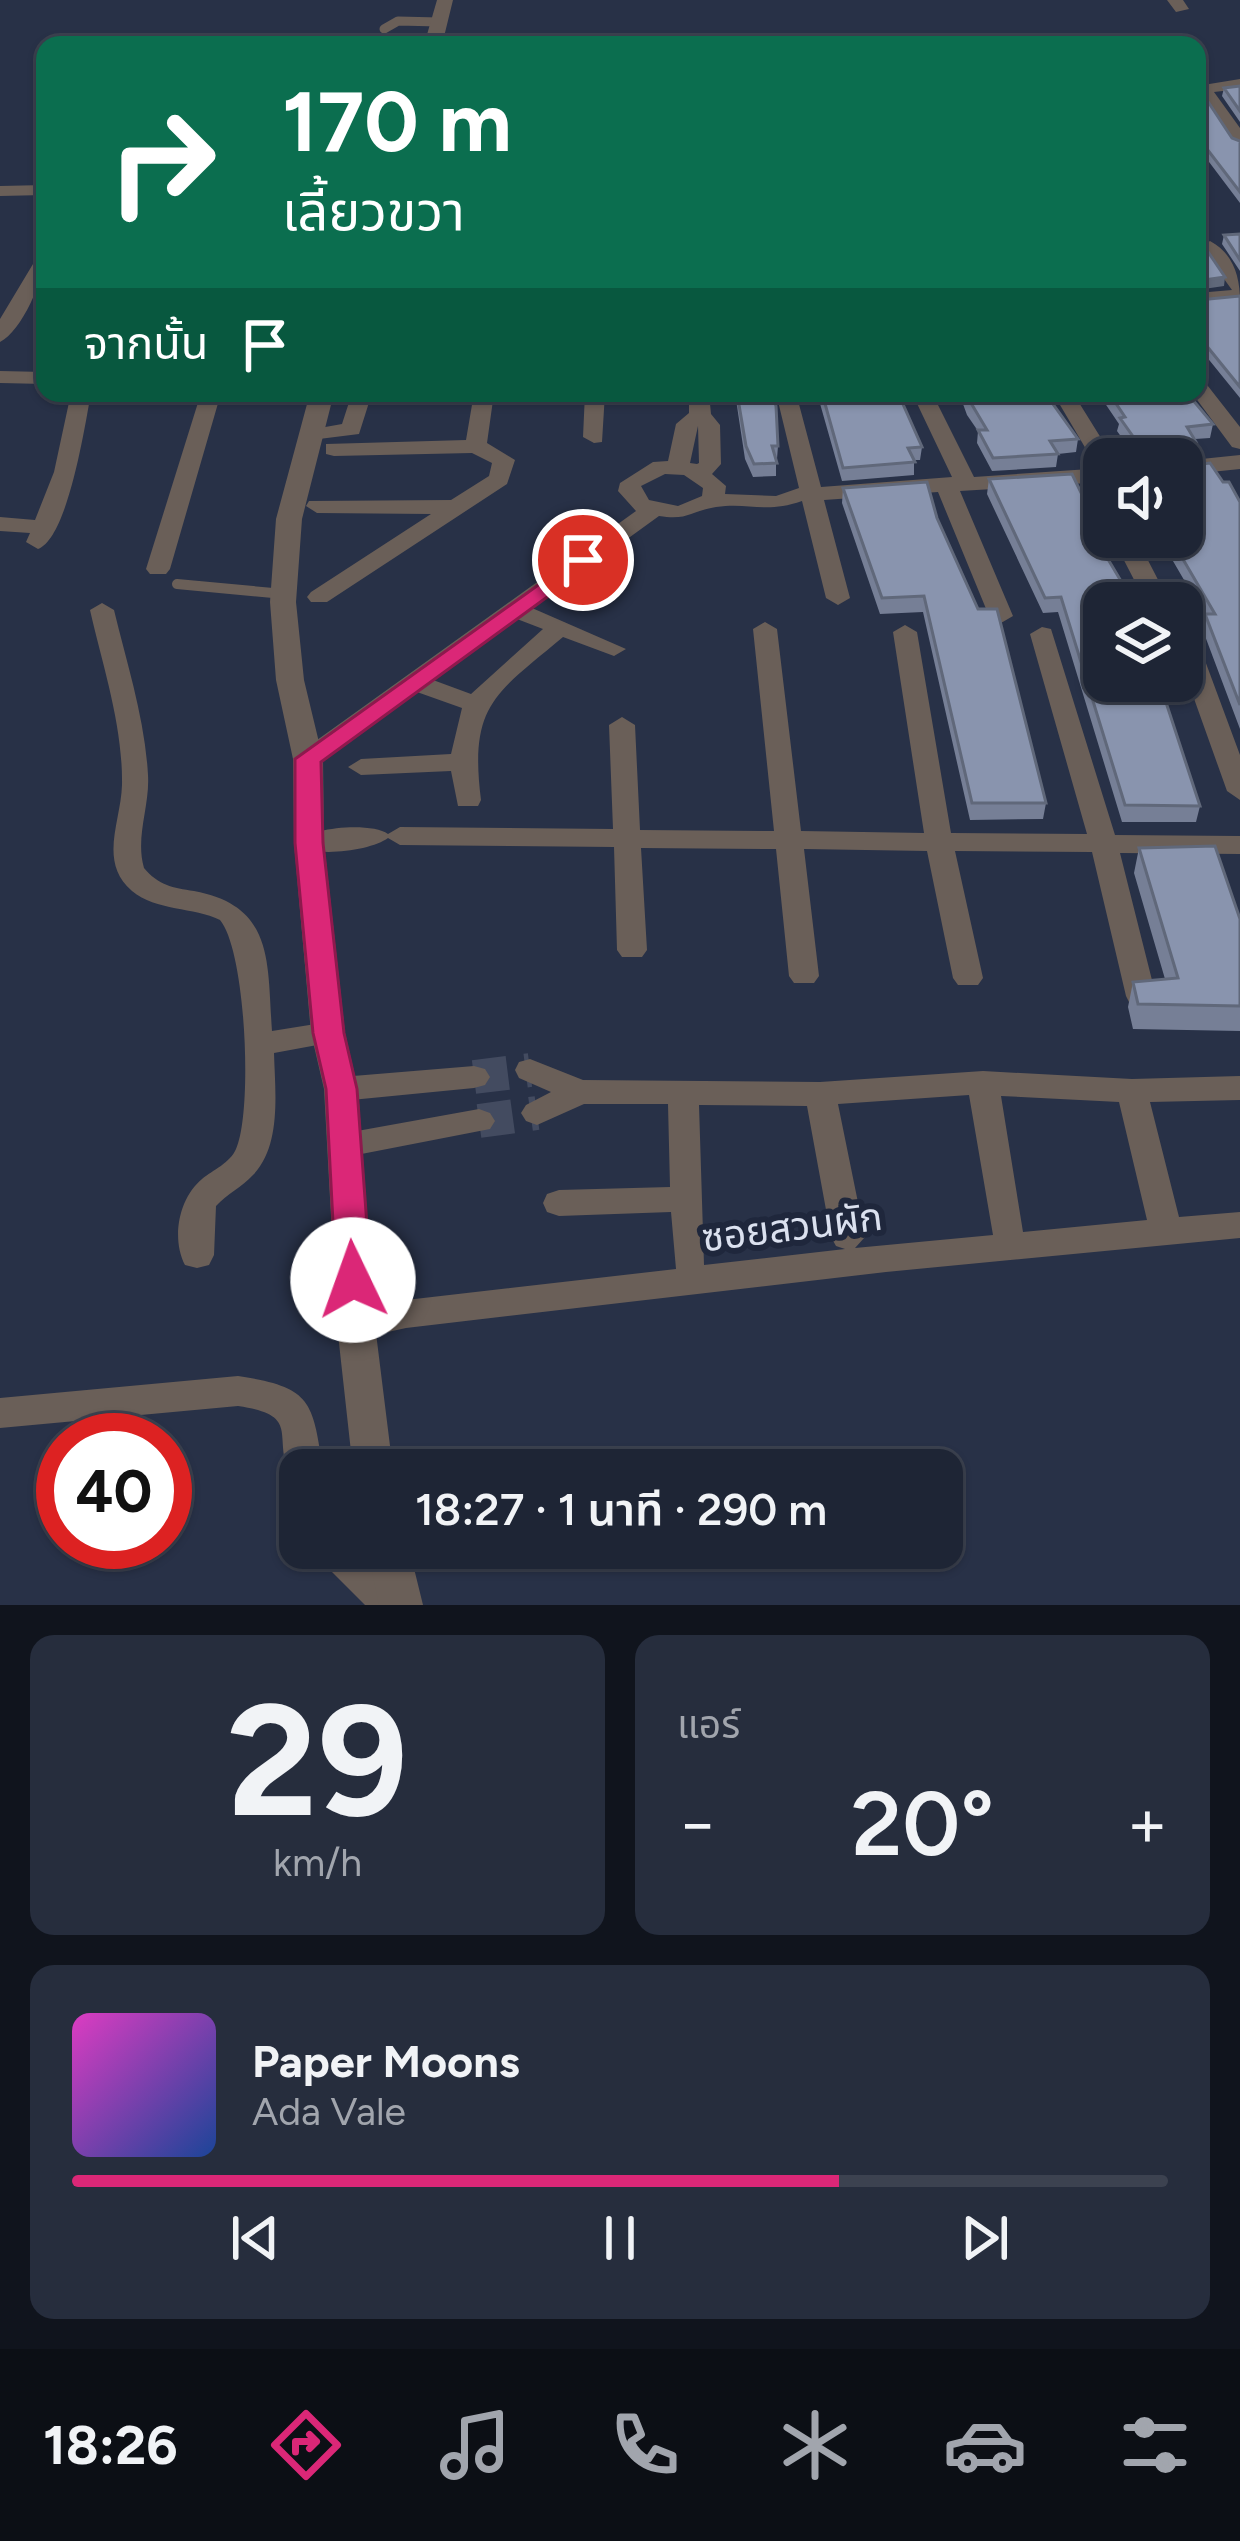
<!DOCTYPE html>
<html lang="th">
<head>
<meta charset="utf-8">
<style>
	:root { --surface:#1e2535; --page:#262d3d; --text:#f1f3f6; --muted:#a1a5ad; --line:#3c4250; --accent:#db2777 }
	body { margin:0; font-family:Figtree,"Noto Sans Thai",sans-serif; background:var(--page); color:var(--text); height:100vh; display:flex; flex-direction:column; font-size:45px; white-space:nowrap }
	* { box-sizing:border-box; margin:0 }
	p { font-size:39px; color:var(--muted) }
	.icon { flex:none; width:66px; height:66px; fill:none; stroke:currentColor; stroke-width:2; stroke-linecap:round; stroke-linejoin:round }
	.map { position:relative; height:1605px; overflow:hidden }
	.sheet { display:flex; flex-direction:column; gap:30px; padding:30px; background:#10141d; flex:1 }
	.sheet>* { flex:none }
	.hud { position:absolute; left:36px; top:36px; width:1170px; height:366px; border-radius:24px; box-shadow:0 3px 9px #0004,0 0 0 3px var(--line); background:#0b6e4f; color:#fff; overflow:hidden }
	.buttons { position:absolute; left:1083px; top:438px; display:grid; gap:24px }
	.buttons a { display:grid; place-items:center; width:120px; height:120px; border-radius:24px; background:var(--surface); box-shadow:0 3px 9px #0004,0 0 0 3px var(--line); font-size:60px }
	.speed { position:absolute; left:36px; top:1413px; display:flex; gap:24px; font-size:60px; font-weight:700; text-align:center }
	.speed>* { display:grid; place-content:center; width:156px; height:156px; border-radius:50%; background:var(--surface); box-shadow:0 3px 9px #0004,0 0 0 3px var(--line); line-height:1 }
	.speed .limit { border:18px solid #d22; background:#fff; color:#111 }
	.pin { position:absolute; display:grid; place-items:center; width:102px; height:102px; color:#fff; margin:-51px; border:6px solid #fff; border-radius:50%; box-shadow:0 3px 12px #0007 }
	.me { position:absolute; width:132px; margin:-66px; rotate:357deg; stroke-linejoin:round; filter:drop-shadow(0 0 9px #0008) }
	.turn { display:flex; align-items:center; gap:42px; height:252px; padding:0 48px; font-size:54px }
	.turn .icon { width:156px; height:156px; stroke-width:2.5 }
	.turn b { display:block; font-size:84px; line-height:102px }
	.then { display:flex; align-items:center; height:114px; padding:0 48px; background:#0003; gap:24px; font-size:45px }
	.big { font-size:90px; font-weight:600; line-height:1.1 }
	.sheet .card { flex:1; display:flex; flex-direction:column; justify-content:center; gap:18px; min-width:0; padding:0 42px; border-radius:24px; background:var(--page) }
	.sheet .dial { align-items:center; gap:0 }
	.dial b { font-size:156px; line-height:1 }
	.song { display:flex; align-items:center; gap:36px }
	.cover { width:144px; height:144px; border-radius:18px; background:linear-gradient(135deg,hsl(310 70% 55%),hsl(220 70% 35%)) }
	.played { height:12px; border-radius:6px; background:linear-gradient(90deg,var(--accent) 70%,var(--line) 70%) }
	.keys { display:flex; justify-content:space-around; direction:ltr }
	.heat { display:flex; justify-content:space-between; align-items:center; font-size:66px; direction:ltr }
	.sheet .tiles { flex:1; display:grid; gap:30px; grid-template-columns:1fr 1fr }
	.card:last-child { grid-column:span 2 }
	.trip { position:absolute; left:279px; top:1449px; width:684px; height:120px; border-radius:24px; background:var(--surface); box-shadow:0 3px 9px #0004,0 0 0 3px var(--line); font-weight:600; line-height:120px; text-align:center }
	.dock { display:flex; height:192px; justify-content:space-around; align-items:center; background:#0c0f15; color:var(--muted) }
	.dock .icon { width:84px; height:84px }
	.dock .selected { color:var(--accent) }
	.dock b { font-size:54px; color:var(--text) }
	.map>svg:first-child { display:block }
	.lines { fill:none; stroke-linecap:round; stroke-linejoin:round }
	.minor-tunnel { stroke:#434b60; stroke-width:34; stroke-dasharray:34 18; stroke-linecap:butt }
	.service-far1 { stroke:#6a5f58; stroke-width:9 }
	.service { stroke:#6a5f58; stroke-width:10 }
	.minor { fill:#6a5f58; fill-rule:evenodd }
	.tertiary { fill:#6a5f58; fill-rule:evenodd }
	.wall { fill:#767f96 }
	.shaded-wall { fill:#60687a }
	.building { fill:#8994ae; stroke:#60687a; stroke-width:3 }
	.route { fill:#db2777; stroke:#8e194d; stroke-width:3 }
	.labels { text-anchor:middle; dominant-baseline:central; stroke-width:12; stroke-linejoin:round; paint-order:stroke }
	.near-street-label { font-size:39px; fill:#dbe1ef; stroke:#1f273c }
</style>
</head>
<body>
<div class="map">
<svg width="1240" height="1605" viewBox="0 0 1240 1605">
	<rect width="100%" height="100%" fill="#283147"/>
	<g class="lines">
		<path class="minor-tunnel" d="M474 1077 530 1070
			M479 1121 537 1113"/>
		<path class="service-far1" d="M384 29 398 21 439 22"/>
		<path class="service" d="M177 584 284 594"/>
		<path class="minor" d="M1167 0H1183L1189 9 1176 12Z
			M1240 79V89L1214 92 1240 128V145L1234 144 1197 92V86Z
			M45 185V195L0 196V186Z
			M1210 241C1233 253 1240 276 1240 301L1197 305V293L1232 290 1201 247Z
			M45 253C45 278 22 331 0 342V319L36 259Z
			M0 371 45 372V384L0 383Z
			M1197 379 1204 381 1240 427V449L1232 447 1192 393H1197Z
			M71 393H91C85 425 68 538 38 549L26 542 30 533 0 531V517L35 520 54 472Z
			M201 393H221L170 569 166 574H150L146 569Z
			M352 393H372L359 434 303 441V431L342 424Z
			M474 393H494L487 443 515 460 507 484 327 602H311L307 597 311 592 431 514 317 513 306 506 309 501 451 500 489 476 492 463 472 453 334 456 326 454V444L466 440Z
			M585 393H605L602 442 594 443 583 437Z
			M689 393H709L711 414 720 425 721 464 712 474 726 486 725 494 776 496 799 488 776 393H796L821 487 952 477 912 393H932L974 477 1104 468V482L960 491 1013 616 1001 623 989 616 938 492 824 500 850 598 838 605 826 598 802 501C765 514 750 502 716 507 690 511 688 521 659 516L532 608 626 649 614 656 563 637C495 694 469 705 481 800L478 806H458L451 771 361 775 348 767 361 759 451 754 462 708 417 692 317 765H299L295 759 299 753 636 511 618 491 620 483 653 462 668 461 676 424 689 413ZM698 426 699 463 697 464 690 463ZM665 474 684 475 703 488 702 496 678 506 649 500 641 486ZM517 619 543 629 471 694 433 680Z
			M1053 393H1073L1114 459H1104V468L1093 461Z
			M1240 455V469L1182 475V461Z
			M1112 537H1136L1170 603H1146Z
			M102 603 114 610C127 664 145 719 148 775 150 806 135 837 144 868 158 885 173 888 194 891 275 906 267 963 272 1031L328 1022 339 1025 343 1033 339 1041 274 1053C275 1091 282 1145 253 1175 242 1187 227 1194 216 1206L214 1255 209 1265 197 1268 185 1265C171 1238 179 1198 202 1179 213 1170 230 1163 236 1149 253 1111 246 951 220 920 194 907 156 911 132 891 98 862 121 822 122 785 123 726 103 667 90 610Z
			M765 622 777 629 801 831 924 833 893 632 905 625 917 632 951 833 1087 834 1030 634 1042 627 1051 629 1115 835 1240 836V854L1120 853 1156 996 1152 1004H1130L1126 996 1092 852 955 851 983 978 978 985H958L953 978 927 851 804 849 819 976 814 983H794L789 976 776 849 641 848 647 950 642 957H622L617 950 614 847 400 845 388 838C371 851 310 859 295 843 309 827 371 822 388 834L400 827 613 829 609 725 622 717 635 725 640 830 774 831 753 629Z
			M1182 632 1197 639 1240 755V800L1227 791 1182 665Z
			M530 1059 583 1080 820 1082 983 1071 1132 1079 1240 1076V1100L1150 1102 1179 1217 1240 1212V1238L886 1272 406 1328 356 1339 344 1335 339 1325 344 1315 406 1300 676 1269 671 1212 559 1216 547 1212 543 1203 547 1194 559 1190 670 1187 668 1104H584L537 1125 526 1121 521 1113 526 1105 551 1092 519 1078 515 1070 519 1062ZM969 1095 993 1235 855 1248 865 1237 838 1104ZM1001 1096 1119 1102 1147 1220 1023 1232ZM699 1105 807 1106 831 1237 836 1246 845 1249 704 1265Z
			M474 1066 485 1069 490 1077 485 1085 474 1088 341 1101 330 1097 325 1089 330 1081 341 1077Z
			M479 1109 490 1113 495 1121 490 1129 346 1157 335 1154 330 1145 335 1136 346 1133Z
			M238 1376C311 1387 313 1400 323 1470H300V1484L292 1481C270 1436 304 1416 238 1406L0 1428V1398Z
			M314 1548H359L405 1592 410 1605H365L320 1560Z"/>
		<path class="tertiary" d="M437 0H453L442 45H424Z
			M310 393H334L302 519 296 602 304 680 323 759 324 843 345 1033 358 1089 375 1325 393 1470H353L337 1325 324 1089 311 1033 294 843 293 759 276 680 270 602 276 519Z
			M367 1548H409L423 1605H379Z"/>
	</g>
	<path class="wall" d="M1197 85 1232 138 1240 141V203L1197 146Z
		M1240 86V122L1222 96 1224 88Z
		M1240 234V271L1222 244 1224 235Z
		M1240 296V398L1197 345V299L1199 300Z
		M735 393H772L778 446 777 459H776V476L753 477 745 459Z
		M817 393H898L922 447 920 460H914V475L842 481Z
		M959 393H1045L1078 439 1076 452 1058 454 1056 467 992 471 977 443 978 431 967 415Z
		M1098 393H1187L1213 424 1210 438 1195 439 1194 455 1180 459H1137L1117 431 1119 424Z
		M1185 466 1223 482 1240 502V729L1202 628 1205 616 1159 537H1182Z
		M989 479 1103 538 1101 548 1200 806 1196 822H1122L1058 612 1043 613 987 494Z
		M843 488 937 518 1046 803 1043 819 970 820 923 612 880 614 842 503Z
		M1139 848 1240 919V1031L1133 1029 1128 1007 1133 982 1165 979 1134 873Z"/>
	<path class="shaded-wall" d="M1225 277 1224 286 1197 290V281Z
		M1196 442 1194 455 1179 458 1181 444Z"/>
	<path class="building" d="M1197 85 1232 138 1240 141V192L1197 136Z
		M1240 86V111L1224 88Z
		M1240 234V260L1224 235Z
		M1197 237H1198L1225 277 1197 281Z
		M1240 296V387L1197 334V299L1199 300Z
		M737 393H772L776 406 778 446H772L777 463 754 464 746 446Z
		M822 393H898L922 447 908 448 915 462 843 468Z
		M965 393H1045L1078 439 1050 441 1058 454 993 458 978 430H987Z
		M1109 393H1187L1213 424 1187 427 1196 442 1181 444 1180 459H1149L1120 418 1125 417Z
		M1182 463 1185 466 1210 463 1223 482H1229L1240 502V705L1205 614H1215L1170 537H1182Z
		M1072 474 1103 538 1096 539 1134 603H1104V681H1159L1200 806 1125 805 1061 597 1045 598 989 479Z
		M927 482 937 518 978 609H997L1046 803H972L924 596 882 598 843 488Z
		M1215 846 1240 919V1006L1138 1004 1133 982 1178 978 1139 848Z"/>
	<path class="route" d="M583 553 591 555V565L321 762 323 843 344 1033 357 1089 371 1280 366 1290 353 1294 341 1290 336 1280 326 1089 313 1033 295 843V759Z"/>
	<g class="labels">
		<g class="near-street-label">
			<text transform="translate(792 1227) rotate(-7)">ซอยสวนผัก</text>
		</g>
	</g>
</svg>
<div class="buttons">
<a><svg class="icon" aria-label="sound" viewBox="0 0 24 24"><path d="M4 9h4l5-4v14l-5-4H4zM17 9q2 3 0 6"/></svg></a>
<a><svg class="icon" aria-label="layers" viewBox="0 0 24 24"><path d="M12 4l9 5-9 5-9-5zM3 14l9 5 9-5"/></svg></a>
</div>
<div class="speed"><div class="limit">40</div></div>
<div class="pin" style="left:583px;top:560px;background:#d93025"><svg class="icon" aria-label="arrive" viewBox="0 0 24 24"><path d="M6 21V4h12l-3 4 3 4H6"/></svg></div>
<svg class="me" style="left:353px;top:1280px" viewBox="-20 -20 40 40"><circle r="19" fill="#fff"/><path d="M0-13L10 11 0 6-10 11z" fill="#db2777"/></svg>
<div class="trip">18:27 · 1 นาที · 290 m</div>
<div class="hud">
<div class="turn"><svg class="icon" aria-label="right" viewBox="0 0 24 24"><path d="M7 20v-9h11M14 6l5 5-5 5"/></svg><div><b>170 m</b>เลี้ยวขวา</div></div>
<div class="then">จากนั้น<svg class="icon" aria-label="arrive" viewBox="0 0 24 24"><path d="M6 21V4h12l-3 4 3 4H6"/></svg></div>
</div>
</div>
<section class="sheet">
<div class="tiles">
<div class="card dial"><b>29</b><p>km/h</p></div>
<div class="card"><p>แอร์</p>
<div class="heat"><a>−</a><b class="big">20°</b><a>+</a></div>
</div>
<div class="card">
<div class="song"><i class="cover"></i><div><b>Paper Moons</b><p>Ada Vale</p></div></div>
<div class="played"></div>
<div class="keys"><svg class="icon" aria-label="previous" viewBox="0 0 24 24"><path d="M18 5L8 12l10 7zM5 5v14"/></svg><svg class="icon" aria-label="pause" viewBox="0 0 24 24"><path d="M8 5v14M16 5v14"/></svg><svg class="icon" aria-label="next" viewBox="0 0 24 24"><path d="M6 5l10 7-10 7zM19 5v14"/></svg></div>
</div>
</div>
</section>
<nav class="dock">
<b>18:26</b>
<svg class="icon selected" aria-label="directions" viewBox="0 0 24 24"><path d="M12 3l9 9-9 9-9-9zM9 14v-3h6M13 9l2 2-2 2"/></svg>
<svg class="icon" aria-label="music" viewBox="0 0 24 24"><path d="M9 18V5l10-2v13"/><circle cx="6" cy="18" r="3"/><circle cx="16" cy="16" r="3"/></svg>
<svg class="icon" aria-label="phone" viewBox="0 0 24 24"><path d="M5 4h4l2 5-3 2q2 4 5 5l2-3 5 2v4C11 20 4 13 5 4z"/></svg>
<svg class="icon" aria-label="climate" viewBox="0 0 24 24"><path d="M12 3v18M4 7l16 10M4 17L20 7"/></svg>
<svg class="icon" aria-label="car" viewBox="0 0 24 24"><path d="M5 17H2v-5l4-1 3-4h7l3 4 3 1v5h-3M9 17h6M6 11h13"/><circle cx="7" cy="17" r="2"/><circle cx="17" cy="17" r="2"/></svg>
<svg class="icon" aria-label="filters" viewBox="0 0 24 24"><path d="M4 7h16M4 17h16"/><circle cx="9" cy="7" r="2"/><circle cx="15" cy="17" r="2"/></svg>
</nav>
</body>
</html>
